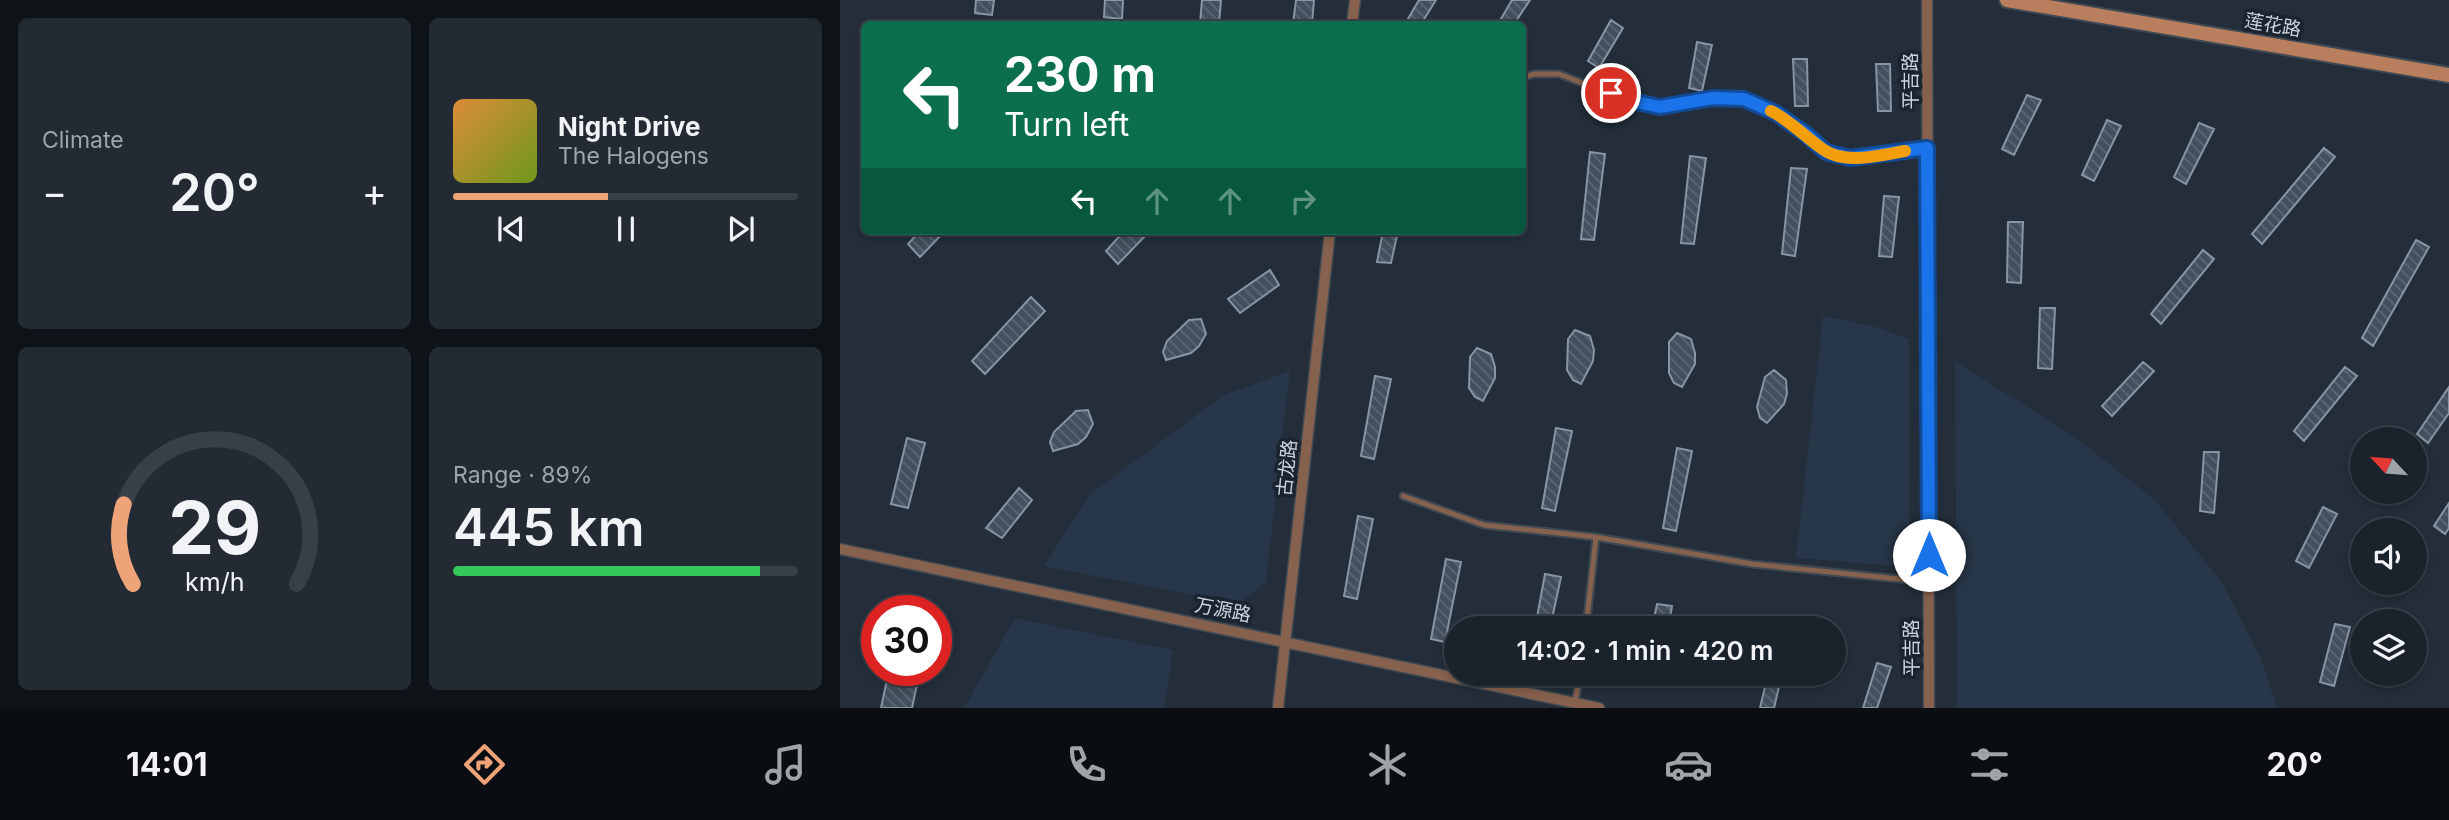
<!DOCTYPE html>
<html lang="en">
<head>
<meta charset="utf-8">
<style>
	:root { --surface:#1a222c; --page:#232a34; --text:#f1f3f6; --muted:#9fa4a9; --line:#383f48; --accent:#efa378 }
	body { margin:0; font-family:Inter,"Noto Sans SC",sans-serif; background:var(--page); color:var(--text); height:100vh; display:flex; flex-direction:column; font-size:26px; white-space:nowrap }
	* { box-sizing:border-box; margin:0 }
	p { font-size:23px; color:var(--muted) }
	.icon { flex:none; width:38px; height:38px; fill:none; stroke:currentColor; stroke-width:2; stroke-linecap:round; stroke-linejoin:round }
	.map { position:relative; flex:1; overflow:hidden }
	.panel { display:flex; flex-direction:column; gap:18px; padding:18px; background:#0e1318; width:840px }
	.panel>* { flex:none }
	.guide { position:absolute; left:21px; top:21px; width:665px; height:214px; border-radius:10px; box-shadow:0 4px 10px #0003,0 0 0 2px var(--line); background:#0b6e4f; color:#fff; overflow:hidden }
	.needle { width:46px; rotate:296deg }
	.controls { position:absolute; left:1510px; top:427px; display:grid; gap:14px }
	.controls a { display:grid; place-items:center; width:77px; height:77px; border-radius:50%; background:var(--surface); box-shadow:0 4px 10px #0003,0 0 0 2px var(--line); font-size:35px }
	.speed { position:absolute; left:21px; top:595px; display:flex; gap:14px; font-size:35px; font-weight:700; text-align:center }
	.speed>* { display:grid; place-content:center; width:91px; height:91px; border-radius:50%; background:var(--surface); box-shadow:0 4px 10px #0003,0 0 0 2px var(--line); line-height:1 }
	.speed .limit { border:10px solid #d22; background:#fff; color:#111 }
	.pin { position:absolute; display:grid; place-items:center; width:60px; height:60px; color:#fff; margin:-30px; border:4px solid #fff; border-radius:50%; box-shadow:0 2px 7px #0007 }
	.me { position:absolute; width:77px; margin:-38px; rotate:0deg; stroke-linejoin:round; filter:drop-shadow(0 0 5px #0008) }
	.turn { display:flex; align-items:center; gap:24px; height:147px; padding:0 28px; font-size:32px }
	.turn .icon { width:91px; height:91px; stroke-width:2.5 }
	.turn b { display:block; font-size:49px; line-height:60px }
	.lanes { display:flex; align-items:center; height:66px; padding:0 28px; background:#0003; justify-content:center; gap:35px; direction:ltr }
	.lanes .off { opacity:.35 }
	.big { font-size:52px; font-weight:600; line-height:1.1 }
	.panel .tile { flex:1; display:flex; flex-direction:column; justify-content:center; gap:10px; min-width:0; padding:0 24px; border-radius:10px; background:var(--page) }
	.panel .dial { align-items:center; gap:0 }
	.dial svg { height:182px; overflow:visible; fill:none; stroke:var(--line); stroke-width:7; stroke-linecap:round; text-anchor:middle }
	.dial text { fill:var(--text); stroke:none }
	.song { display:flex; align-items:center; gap:21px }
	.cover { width:84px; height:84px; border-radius:10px; background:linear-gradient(135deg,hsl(30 70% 55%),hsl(80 70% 35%)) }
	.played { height:7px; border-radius:4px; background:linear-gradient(90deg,var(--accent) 45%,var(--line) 45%) }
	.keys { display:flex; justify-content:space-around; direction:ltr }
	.heat { display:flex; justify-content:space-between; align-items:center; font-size:38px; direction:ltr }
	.charge { height:10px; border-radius:5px; background:linear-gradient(90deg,#34c759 89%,var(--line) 0) }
	.panel .tiles { flex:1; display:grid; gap:18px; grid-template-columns:repeat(2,1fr) }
	.trip { position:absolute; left:604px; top:616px; width:402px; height:70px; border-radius:35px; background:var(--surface); box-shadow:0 4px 10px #0003,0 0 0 2px var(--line); font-weight:600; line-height:70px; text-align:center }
	.tabs { display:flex; height:112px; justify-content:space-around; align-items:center; background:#0a0e12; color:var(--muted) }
	.tabs .icon { width:49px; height:49px }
	.tabs .selected { color:var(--accent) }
	.tabs b { font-size:32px; color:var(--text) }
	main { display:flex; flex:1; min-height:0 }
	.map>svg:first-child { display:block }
	.built { fill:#273648 }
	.building { fill:url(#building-back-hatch); stroke:#8694a3; stroke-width:2 }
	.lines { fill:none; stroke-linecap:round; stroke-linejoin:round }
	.lane-casing { stroke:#3e4954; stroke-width:9 }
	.street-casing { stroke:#3e4954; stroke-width:13 }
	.secondary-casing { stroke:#3e4954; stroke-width:18 }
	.lane { stroke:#86614d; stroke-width:5 }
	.street { stroke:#86614d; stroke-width:10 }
	.secondary { stroke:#b87e5d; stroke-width:14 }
	.route-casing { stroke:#114b97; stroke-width:18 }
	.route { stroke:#1a73e8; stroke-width:12 }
	.slow { stroke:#f59e0b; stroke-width:12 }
	.labels { text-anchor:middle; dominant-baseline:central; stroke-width:7; stroke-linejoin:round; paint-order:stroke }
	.street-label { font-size:19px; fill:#cdd4dc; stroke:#192430 }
</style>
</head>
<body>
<main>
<section class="panel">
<div class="tiles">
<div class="tile"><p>Climate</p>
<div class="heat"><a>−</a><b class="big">20°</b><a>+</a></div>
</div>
<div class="tile">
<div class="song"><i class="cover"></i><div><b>Night Drive</b><p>The Halogens</p></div></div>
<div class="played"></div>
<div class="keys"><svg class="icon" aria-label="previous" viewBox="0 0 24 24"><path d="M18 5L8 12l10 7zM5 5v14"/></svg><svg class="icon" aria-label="pause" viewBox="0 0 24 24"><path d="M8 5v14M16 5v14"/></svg><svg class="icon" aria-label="next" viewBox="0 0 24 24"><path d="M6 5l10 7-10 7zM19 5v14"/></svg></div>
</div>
<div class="tile dial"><svg viewBox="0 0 100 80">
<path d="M14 69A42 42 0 1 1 86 69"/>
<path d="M14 69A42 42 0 0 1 10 34" stroke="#efa378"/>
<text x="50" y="56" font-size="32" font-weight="700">29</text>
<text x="50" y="72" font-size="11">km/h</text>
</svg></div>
<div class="tile"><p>Range · 89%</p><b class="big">445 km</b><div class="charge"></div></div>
</div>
</section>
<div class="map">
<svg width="1609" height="708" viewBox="0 0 1609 708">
	<defs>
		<pattern id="building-back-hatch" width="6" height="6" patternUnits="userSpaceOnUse" patternTransform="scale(1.75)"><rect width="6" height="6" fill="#434f5d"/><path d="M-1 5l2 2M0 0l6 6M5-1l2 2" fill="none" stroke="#5d6774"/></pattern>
	</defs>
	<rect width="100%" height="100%" fill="#232e3a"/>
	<path class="built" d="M983 316 1036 327 1069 339V567L956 558Z
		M1115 361 1232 435 1313 498 1382 582 1421 659 1437 708H1117Z
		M450 371 426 582 398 604 204 566 250 494 384 395Z
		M175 618 333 650 324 708H124Z"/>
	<path class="building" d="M136 0H154L152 15 135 13Z
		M265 0H283L282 19 264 17Z
		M362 0H381L379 24H360Z
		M456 0H474L472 24H453Z
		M579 0H596L581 24H565Z
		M672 0H690L674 24H658Z
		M771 20 783 28 759 68 748 61Z
		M857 42 872 45 862 91 849 88Z
		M953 59H967L968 106H955Z
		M1036 64H1050L1051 111H1038Z
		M1187 95 1201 100 1174 155 1162 149Z
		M1267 120 1281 126 1254 181 1242 175Z
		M1359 123 1374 129 1346 184 1334 177Z
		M1484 148 1495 157 1422 244 1412 234Z
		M750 152 765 154 754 240 741 239Z
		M850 156 866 158 854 244 841 243Z
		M951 168 967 169 955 256 942 254Z
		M1044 196 1059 197 1052 257 1039 256Z
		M1168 222H1183L1181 283 1167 282Z
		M80 231H105L80 257 68 244Z
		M284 231H310L278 264 266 251Z
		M543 231H558L551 263 537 262Z
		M1576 240 1589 247 1533 346 1522 338Z
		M1363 250 1374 259 1321 324 1311 314Z
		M430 270 439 285 400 313 388 299Z
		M191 297 205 311 145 374 132 361Z
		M1200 308H1215L1212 369 1198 368Z
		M361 319 366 334 359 346 351 353 326 360 323 352 327 341 349 320Z
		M735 330 750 336 754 350 753 361 741 384 733 380 727 370 728 339Z
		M837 333 851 339 855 353V364L842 387 834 383 829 373V342Z
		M637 348 651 354 655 367V378L643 401 635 397 629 388 630 357Z
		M1303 362 1314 371 1272 416 1262 406Z
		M1505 367 1517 376 1464 441 1454 431Z
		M934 370 946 380 947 394 944 404 927 423 920 418 917 407 925 377Z
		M535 376 551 379 534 459 521 456Z
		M1609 387V413L1588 443 1577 434Z
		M248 410 253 424 246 437 238 444 213 451 210 442 214 432 236 411Z
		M716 428 732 431 715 511 702 508Z
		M67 438 85 443 68 508 51 504Z
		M837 448 852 451 836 531 823 528Z
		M1364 452H1379L1374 513 1360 511Z
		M179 488 192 500 162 538 146 528Z
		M1609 503V528L1605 534 1594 526Z
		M1483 507 1497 514 1469 568 1456 561Z
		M518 516 533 519 517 599 504 596Z
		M606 559 621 562 605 642 591 639Z
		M705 574 721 577 710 628H695Z
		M817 604 832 606 828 628H812Z
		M1495 624 1510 627 1494 686 1480 682Z
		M1037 663 1051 667 1037 708H1023Z
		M49 670H80L72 708H41Z
		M804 674H818L816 686 802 684Z
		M928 674H942L934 708H920Z"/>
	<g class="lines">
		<g class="lane-casing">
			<path id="lane" d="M682 78 694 74H719L787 100 820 107 873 98 904 99 935 113 966 134 986 152 1010 158 1087 148
				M563 496 644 525 756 537 912 564 1089 582
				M746 628 756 537
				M735 703 740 674"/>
		</g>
		<g class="street-casing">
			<path id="street" d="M1087 0 1089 708
				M512 24 515 0
				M0 549 759 708
				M438 708 490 231"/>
		</g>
		<g class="secondary-casing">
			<path id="secondary" d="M1167 0 1609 75"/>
		</g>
		<use href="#lane" class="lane"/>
		<use href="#street" class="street"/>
		<use href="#secondary" class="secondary"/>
	</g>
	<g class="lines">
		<g class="route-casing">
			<path id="route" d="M771 93 787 100 820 107 873 98 904 99 936 113 966 134 986 152 1010 158 1087 148 1089 555"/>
		</g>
		<use href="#route" class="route"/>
		<path class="slow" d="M931 111C951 121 966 138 984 150 1006 165 1041 155 1065 151"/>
	</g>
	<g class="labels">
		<g class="street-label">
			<text transform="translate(1433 25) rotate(10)">莲花路</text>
			<text transform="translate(1070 81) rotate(-90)">平吉路</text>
			<text transform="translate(447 468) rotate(-84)">古龙路</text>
			<text transform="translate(383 610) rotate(11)">万源路</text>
			<text transform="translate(1071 648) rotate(-90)">平吉路</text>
		</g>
	</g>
</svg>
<div class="controls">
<a><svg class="needle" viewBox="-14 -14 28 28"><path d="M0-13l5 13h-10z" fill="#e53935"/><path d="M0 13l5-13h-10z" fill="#9fa4a9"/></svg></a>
<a><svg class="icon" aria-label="sound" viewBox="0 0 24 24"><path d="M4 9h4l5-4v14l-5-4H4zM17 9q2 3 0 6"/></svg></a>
<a><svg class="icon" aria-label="layers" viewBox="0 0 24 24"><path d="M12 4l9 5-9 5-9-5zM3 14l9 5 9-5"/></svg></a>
</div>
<div class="speed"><div class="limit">30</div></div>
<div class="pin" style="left:771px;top:93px;background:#d93025"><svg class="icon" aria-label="arrive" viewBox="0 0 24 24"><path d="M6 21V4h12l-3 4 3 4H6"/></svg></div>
<svg class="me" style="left:1089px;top:555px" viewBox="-20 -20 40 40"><circle r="19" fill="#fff"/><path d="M0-13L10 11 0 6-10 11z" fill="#1a73e8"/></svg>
<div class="trip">14:02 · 1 min · 420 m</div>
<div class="guide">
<div class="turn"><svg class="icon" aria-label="left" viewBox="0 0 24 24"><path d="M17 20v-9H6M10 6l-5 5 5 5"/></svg><div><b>230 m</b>Turn left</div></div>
<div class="lanes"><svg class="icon" aria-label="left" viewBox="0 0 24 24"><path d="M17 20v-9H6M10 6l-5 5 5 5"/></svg><svg class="icon off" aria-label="ahead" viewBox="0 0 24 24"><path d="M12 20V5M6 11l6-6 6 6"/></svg><svg class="icon off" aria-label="ahead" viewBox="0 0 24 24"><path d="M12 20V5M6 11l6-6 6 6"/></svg><svg class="icon off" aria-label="right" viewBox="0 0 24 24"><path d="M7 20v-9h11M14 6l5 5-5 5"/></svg></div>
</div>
</div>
</main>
<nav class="tabs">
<b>14:01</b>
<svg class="icon selected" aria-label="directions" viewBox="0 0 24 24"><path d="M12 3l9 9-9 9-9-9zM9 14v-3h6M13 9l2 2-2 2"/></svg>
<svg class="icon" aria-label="music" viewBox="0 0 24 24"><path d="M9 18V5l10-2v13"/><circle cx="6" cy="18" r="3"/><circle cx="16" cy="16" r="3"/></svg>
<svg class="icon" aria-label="phone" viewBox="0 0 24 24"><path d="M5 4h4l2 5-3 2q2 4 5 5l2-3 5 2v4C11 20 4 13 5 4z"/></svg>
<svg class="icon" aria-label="climate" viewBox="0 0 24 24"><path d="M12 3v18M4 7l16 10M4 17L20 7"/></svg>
<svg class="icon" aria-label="car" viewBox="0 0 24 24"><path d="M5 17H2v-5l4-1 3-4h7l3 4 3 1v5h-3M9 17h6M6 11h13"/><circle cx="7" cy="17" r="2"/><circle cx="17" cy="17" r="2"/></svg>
<svg class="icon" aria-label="filters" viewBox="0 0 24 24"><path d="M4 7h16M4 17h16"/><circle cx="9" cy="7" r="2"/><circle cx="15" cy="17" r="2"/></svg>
<b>20°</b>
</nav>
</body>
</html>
